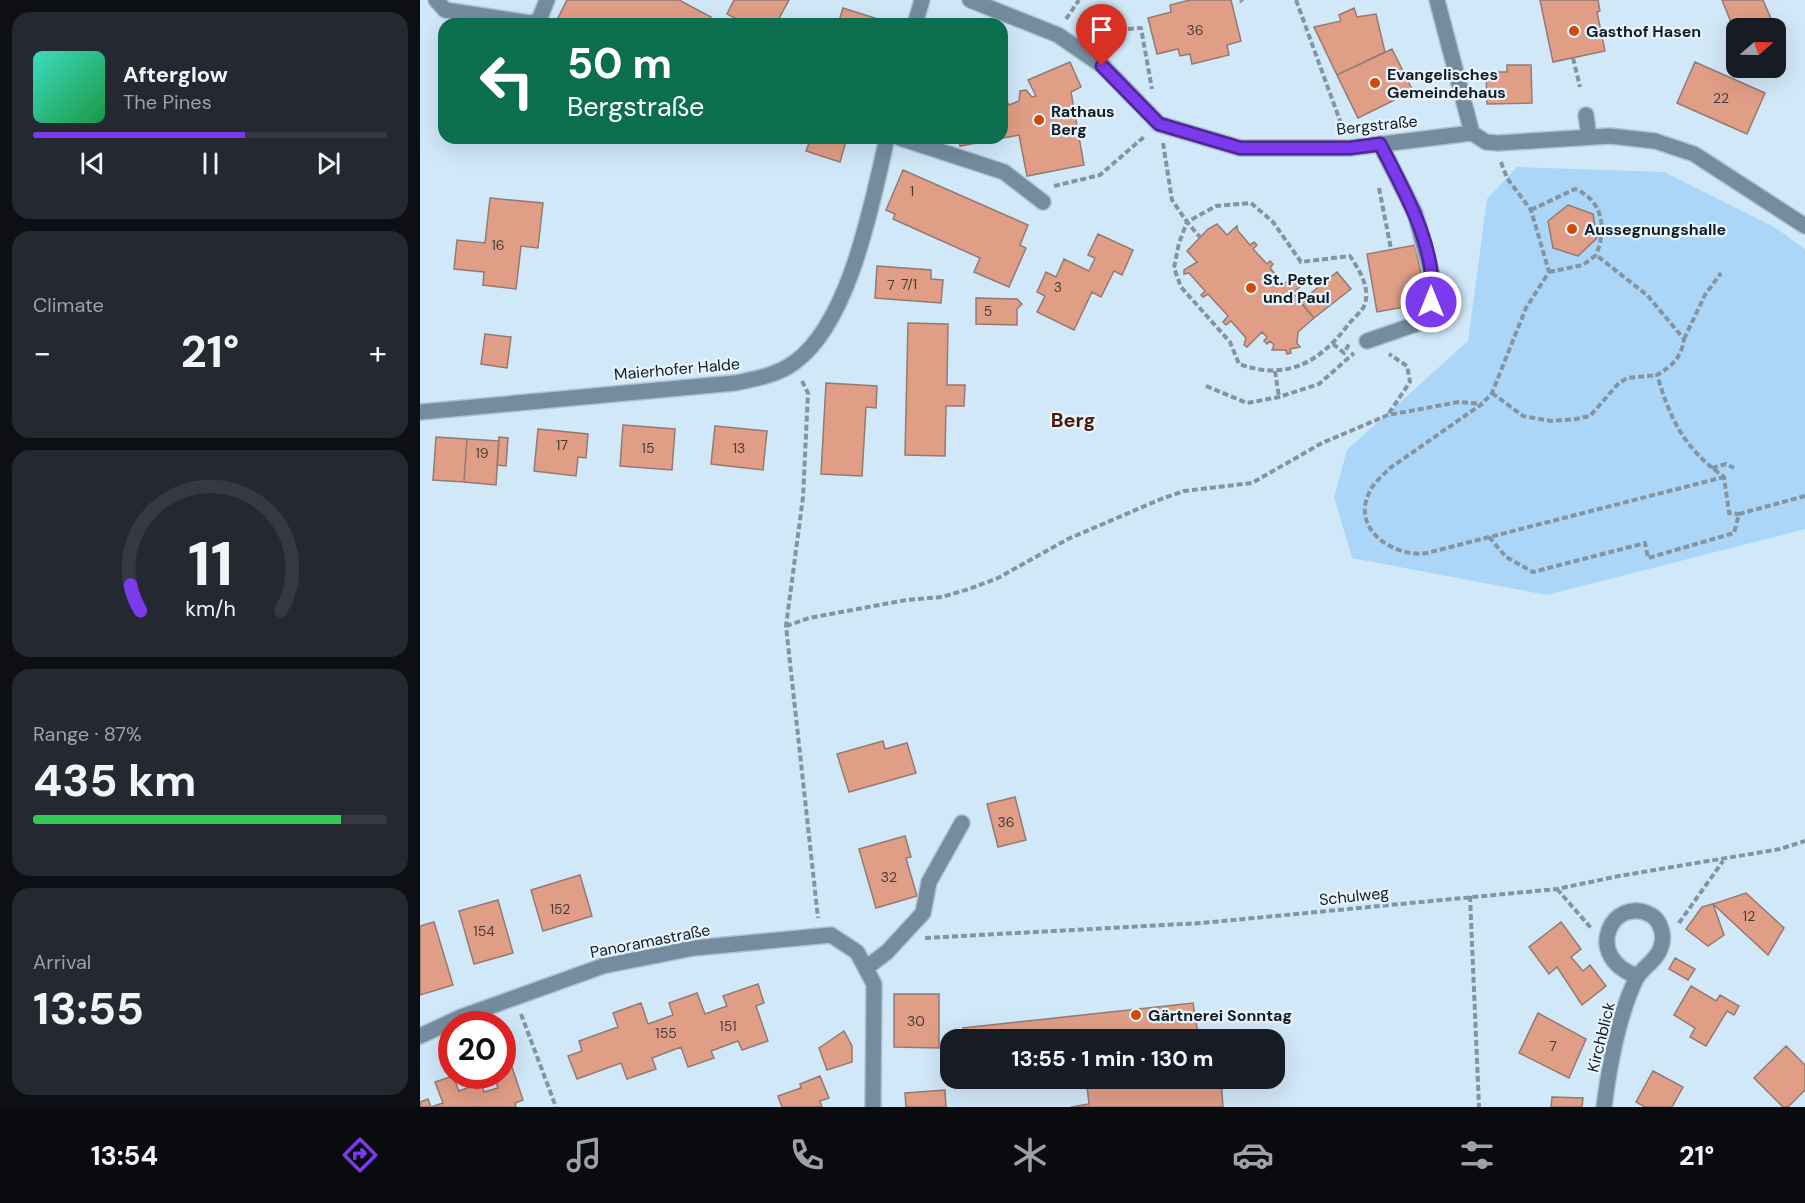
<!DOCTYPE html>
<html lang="en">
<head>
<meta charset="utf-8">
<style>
	:root { --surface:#171b24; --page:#242831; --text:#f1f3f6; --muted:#9ea1a6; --line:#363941; --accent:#7c3aed }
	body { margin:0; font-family:"DM Sans",sans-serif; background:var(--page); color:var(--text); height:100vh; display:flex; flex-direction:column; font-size:22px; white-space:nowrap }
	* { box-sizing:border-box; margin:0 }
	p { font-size:20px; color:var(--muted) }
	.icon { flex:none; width:33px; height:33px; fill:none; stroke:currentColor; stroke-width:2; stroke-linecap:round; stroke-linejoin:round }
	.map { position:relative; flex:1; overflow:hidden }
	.side { display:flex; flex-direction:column; gap:12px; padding:12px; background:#0d0f14; width:420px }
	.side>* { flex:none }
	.guide { position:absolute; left:18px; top:18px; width:570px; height:126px; border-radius:18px; box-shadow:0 6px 24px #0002; background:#0b6e4f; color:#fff; overflow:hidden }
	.needle { width:39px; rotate:70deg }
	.controls { position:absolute; left:1306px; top:18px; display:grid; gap:12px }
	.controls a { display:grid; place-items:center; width:60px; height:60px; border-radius:12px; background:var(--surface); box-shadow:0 6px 24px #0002; font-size:30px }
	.speed { position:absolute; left:18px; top:1011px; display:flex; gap:12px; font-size:30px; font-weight:700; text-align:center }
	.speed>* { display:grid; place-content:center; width:78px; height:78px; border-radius:50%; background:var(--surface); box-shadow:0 6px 24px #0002; line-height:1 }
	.speed .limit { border:9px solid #d22; background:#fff; color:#111 }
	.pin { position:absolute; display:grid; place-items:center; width:51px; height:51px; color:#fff; margin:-62px -26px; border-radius:50% 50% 50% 0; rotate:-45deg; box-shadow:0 0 6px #0007 }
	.pin .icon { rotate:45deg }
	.me { position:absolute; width:66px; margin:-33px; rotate:0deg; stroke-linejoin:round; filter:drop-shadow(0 0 4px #0008) }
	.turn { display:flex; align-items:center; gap:21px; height:126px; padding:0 30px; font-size:27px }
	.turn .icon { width:78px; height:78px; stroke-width:2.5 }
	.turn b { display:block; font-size:42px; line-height:51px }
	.big { font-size:45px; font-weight:700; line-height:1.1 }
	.side .tile { flex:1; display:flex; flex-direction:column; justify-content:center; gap:9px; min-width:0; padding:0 21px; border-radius:18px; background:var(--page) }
	.side .dial { align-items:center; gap:0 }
	.dial svg { height:156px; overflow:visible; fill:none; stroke:var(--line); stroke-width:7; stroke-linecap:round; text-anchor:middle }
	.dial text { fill:var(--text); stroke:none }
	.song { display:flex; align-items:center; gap:18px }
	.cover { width:72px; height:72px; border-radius:9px; background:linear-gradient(135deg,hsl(170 70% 55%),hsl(140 70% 35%)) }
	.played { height:6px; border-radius:3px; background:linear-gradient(90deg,var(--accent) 60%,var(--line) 60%) }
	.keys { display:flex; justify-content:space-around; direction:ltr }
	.heat { display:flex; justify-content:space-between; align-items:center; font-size:33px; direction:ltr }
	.charge { height:9px; border-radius:4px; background:linear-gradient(90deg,#34c759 87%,var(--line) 0) }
	.trip { position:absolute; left:520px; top:1029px; width:345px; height:60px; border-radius:18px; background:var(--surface); box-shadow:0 6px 24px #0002; font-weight:700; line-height:60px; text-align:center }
	.menu { display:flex; height:96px; justify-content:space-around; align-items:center; background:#090b0e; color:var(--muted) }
	.menu .icon { width:42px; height:42px }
	.menu .on { color:var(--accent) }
	.menu b { font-size:27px; color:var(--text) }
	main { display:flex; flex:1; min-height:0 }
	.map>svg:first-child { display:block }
	.green { fill:#abd6f8 }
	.building { fill:#e09e86; stroke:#937a72; stroke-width:1.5 }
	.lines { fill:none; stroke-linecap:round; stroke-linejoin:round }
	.minor-casing { stroke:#afc3d2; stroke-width:18 }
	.path { stroke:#8494a1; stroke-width:4; stroke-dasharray:6 3; stroke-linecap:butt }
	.minor { stroke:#758c9f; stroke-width:15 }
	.route-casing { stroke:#51269a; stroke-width:15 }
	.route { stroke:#7c3aed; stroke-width:10 }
	.poi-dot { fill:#d04b08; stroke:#e6f4fe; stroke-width:2 }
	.labels { text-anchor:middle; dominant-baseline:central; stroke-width:4.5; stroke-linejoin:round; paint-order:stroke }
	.number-label { font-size:14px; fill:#473c3b }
	.poi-label { font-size:16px; font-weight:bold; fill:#141c22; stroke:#e6f4fe; text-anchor:start }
	.street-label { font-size:16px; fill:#141c22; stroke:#e6f4fe }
	.quarter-label { font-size:20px; font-weight:bold; fill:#4a1906; stroke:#e6f4fe }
</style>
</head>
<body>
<main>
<section class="side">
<div class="tile">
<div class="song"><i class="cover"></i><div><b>Afterglow</b><p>The Pines</p></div></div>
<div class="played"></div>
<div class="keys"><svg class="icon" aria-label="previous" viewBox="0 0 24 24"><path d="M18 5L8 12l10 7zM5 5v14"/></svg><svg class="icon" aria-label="pause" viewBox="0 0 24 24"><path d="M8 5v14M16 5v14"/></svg><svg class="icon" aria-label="next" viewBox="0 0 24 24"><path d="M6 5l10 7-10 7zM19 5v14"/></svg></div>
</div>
<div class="tile"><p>Climate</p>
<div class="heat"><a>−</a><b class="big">21°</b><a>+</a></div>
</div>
<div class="tile dial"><svg viewBox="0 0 100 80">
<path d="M14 69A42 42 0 1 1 86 69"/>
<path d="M14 69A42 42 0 0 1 9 56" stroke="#7c3aed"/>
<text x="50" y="56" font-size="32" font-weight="700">11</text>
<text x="50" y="72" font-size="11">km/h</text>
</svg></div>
<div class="tile"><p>Range · 87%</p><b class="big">435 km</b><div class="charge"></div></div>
<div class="tile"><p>Arrival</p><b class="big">13:55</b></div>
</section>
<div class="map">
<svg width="1385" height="1107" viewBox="0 0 1385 1107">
	<rect width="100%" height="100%" fill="#d1e8f9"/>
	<path class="green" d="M1097 167 1244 172 1356 228 1385 249V529L1127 595 932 558 914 497 927 450 1048 341 1067 199Z"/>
	<path class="building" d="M147 0H259L291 17 287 24H135Z
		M314 0H369L356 24H326L307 14Z
		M770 0H811L821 41 807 45 809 55 772 64 770 54 760 56 758 49 737 54 728 18 751 12 750 5Z
		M1120 0H1178L1180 11 1177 12 1185 51 1133 62Z
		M1302 0H1343L1355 28H1317V37Z
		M423 8 464 21 463 24H418Z
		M934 8 937 17 956 14 965 52 917 75 894 27 921 21 919 15Z
		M972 49 993 91 938 118 917 75Z
		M650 62 661 87 651 92 664 165 607 176 599 135 540 146 539 138H582V102L587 101 589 105 599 101 600 91 606 90 612 97 616 96 608 80Z
		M1275 62 1345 93 1327 134 1257 103Z
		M1087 65H1111L1112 103 1067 104 1066 72H1087Z
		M391 138H427L420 162 386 151Z
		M483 170 608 225 600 245 606 248 589 287 554 272 560 258 473 219 475 214 466 210Z
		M70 198 123 203 118 248 101 246 96 289 63 285 64 272 34 269 37 240 65 243Z
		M1148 205 1173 214 1177 238 1158 256 1133 248 1128 221Z
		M797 224 807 235 817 226 818 231 830 245 834 242 837 245 833 249 847 264 850 261 853 264 850 268 864 284 873 277 881 286 873 293 894 318 878 332 877 343 880 347 870 349 871 353 867 354 866 350H852L854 345 850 341 847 344 844 341 847 337 842 332 827 347 824 345 826 338 811 321 806 325 803 322 808 316 788 294 783 297 781 295 785 291 769 273 764 274V270L777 262 767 251 788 229Z
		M678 234 713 250 702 275 694 271 681 297 672 292 654 330 617 312 625 296 617 292 626 272 636 277 644 259 669 271 675 258 668 255Z
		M995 245 1007 303 957 312 947 254Z
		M457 266 511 270V279L523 280 521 303 455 298Z
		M917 272 931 289 894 318 880 302Z
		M556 298 597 299 602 304 597 309V325L556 324Z
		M488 323 528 324 527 385H545L544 406H526L525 456 485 455Z
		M65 334 91 337 87 368 61 364Z
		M406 383 457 386 456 408 446 407 442 476 401 474Z
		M203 425 255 429 252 470 200 466Z
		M295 426 347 431 343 470 291 464Z
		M118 429 168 434 166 458 158 457 156 476 114 471Z
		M16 437 47 439 44 482 13 480Z
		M79 437 88 438 86 466 77 465Z
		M47 439 79 441 76 485 44 482Z
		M463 741 465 749 487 743 496 773 429 792 417 754Z
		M595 797 606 840 578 847 567 804Z
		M485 836 491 857 486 858 497 896 456 908 439 849Z
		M160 875 172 916 123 931 111 890Z
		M1326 893 1364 928 1348 955 1293 904Z
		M78 900 93 953 54 964 39 911Z
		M1293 904 1304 935 1288 946 1266 929 1282 907Z
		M14 922 33 985 0 995V926Z
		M1141 922 1161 949 1151 957 1163 971 1170 965 1186 986 1162 1005 1137 967 1129 974 1109 947Z
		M1255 958 1275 969 1268 980 1249 969Z
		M338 984 344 1003 336 1006 348 1041 322 1050 318 1041 291 1051 294 1058 268 1067 261 1047 232 1058 236 1069 207 1079 201 1063 157 1079 148 1056 162 1051 159 1041 198 1027 193 1013 221 1003 228 1024 253 1015 249 1003 277 993 285 1014 307 1006 303 996Z
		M1271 986 1296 1001 1300 995 1319 1006 1314 1015 1307 1011 1286 1046 1270 1037 1275 1028 1254 1015Z
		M474 994H519V1048L474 1047Z
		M773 1003 779 1040H544L543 1028Z
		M1118 1013 1166 1039 1149 1078 1099 1053Z
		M424 1031 432 1046V1062L407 1070 399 1048Z
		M1366 1046 1385 1065V1090L1368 1107H1363L1334 1078Z
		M89 1058 103 1100 95 1103 96 1107H11L23 1103 15 1082 33 1076 39 1091 61 1083 64 1092 78 1088 74 1076H82V1061Z
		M1233 1071 1263 1087 1252 1107H1225L1216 1102Z
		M400 1076 409 1098 400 1101 402 1107H362L358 1096 381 1088 380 1084Z
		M666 1078H801L803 1107H651L669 1104Z
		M525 1090 526 1107H486L485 1093Z
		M1132 1097 1163 1098 1162 1107H1131Z
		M8 1099 11 1107H0V1102Z"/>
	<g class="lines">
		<g class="minor-casing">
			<path id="minor" d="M16 0 25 10 110 23 119 20 127 0
				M550 0 638 35 683 66 739 124 820 148H930L1052 133 1066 142 1078 143 1190 136 1235 141 1274 154 1385 226
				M1017 0 1052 133
				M495 24 502 0
				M1166 115 1169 137
				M480 138 584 172 623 202
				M947 341 1008 320 1014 283 995 213 960 144
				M0 412 315 383C335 379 358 375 375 362 430 322 452 203 467 138
				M446 968 467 952 503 913 509 882 542 823
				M0 1036 41 1017 183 966 274 948 411 935 437 952 454 984 453 1107
				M1184 1107C1189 1068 1199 1014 1216 979 1222 967 1237 961 1241 947 1245 936 1241 921 1231 915 1192 894 1162 957 1217 976"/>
		</g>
		<path class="path" d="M821 0 822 2
			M876 0 923 129
			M646 19 659 0
			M708 29 721 28 732 89
			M1153 58 1160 87
			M743 143 752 200 767 222 759 243 754 268 761 287 810 342 819 364C866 381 899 363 928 325 932 319 943 311 945 304 950 286 939 270 930 256L881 262 853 222 831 203 796 206 767 222 780 237
			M1081 162 1087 178 1111 210 1129 272 1106 308 1072 393 1062 404 970 468C963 475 953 483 949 493 931 530 975 558 1007 553L1304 477
			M634 186 680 175 725 136
			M959 188 971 249
			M1111 210 1155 189C1183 200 1187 229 1176 255
			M1129 272 1163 265 1176 255 1227 295 1264 339C1261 358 1253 365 1237 375 1251 421 1264 448 1304 477L1309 513 1319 514
			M1264 339 1285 295 1301 273
			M913 344 924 353 929 344
			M855 371 859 397
			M382 381 388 393 383 497 366 626 398 918
			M786 386 827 403 859 397 899 384 934 353
			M1072 393 1103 416 1131 421 1156 419 1170 416 1198 384 1207 378 1237 375
			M969 413 990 382 987 366 969 354
			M1292 468 1306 464 1314 468
			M1069 537 1086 557 1113 572 1225 543 1228 558 1314 533 1319 514 1385 496
			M366 626 389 618 486 600 522 597 549 589 578 578 648 539 741 499 764 491 832 483 902 443 968 415 1039 402 1062 404
			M1137 889 1171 928
			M1050 896 1059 1107
			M1259 923 1303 861
			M505 938 782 923 1137 889 1199 876 1360 849 1385 841
			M101 1014 136 1107"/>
		<use href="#minor" class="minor"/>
	</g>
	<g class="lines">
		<g class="route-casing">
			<path id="route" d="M682 66 739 124 820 148H930L960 144C983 189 1019 250 1011 302"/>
		</g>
		<use href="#route" class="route"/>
	</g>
	<g class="poi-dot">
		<circle cx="1154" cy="31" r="6"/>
		<circle cx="955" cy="83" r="6"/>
		<circle cx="619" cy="120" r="6"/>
		<circle cx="1152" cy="229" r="6"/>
		<circle cx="831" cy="288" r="6"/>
		<circle cx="716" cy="1015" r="6"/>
	</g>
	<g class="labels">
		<g class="number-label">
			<text x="775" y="30">36</text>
			<text x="1301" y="98">22</text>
			<text x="492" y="191">1</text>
			<text x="78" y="245">16</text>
			<text x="489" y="284">7/1</text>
			<text x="471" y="285">7</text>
			<text x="638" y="287">3</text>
			<text x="568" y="311">5</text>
			<text x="142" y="445">17</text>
			<text x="228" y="448">15</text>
			<text x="319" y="448">13</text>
			<text x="62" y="453">19</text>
			<text x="586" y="822">36</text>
			<text x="469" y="877">32</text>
			<text x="140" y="909">152</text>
			<text x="1329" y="916">12</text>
			<text x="64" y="931">154</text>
			<text x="496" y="1021">30</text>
			<text x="308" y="1026">151</text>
			<text x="246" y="1033">155</text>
			<text x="1133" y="1046">7</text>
		</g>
		<g class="poi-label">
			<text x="1166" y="31">Gasthof Hasen</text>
			<text x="967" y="74">Evangelisches<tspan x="967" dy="18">Gemeindehaus</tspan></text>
			<text x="631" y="111">Rathaus<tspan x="631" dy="18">Berg</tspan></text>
			<text x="1164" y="229">Aussegnungshalle</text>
			<text x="843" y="279">St. Peter<tspan x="843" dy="18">und Paul</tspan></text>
			<text x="728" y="1015">Gärtnerei Sonntag</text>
		</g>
		<g class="street-label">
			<text transform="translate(957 125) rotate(-6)">Bergstraße</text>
			<text transform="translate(257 369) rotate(-5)">Maierhofer Halde</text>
			<text transform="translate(934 896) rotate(-6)">Schulweg</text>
			<text transform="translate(230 941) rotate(-11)">Panoramastraße</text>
			<text transform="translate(1181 1037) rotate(-76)">Kirchblick</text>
		</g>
		<g class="quarter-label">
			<text x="653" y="420">Berg</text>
		</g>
	</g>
</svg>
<div class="controls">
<a><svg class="needle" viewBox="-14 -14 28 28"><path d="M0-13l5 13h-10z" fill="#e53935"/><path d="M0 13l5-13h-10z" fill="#9ea1a6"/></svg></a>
</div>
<div class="speed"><div class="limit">20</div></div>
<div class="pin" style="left:682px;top:66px;background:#d93025"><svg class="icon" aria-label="arrive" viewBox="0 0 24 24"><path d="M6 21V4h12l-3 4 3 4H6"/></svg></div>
<svg class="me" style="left:1011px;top:302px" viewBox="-20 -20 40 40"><circle r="17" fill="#7c3aed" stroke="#fff" stroke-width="3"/><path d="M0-11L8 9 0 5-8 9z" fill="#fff"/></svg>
<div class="trip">13:55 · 1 min · 130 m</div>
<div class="guide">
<div class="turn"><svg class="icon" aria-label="left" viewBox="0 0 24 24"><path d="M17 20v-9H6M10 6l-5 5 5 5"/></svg><div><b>50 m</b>Bergstraße</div></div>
</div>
</div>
</main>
<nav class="menu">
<b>13:54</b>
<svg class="icon on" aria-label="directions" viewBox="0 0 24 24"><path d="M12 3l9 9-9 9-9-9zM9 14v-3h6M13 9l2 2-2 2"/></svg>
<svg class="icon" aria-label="music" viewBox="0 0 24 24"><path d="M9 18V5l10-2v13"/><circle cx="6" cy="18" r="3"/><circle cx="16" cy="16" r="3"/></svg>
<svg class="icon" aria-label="phone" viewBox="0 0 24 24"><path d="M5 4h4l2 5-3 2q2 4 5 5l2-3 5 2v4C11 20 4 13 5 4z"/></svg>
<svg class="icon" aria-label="climate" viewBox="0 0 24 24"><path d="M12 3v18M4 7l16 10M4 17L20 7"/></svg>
<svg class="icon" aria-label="car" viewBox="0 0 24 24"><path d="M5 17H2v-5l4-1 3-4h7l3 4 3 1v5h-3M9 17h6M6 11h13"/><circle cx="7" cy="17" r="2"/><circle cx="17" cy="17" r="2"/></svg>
<svg class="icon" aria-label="filters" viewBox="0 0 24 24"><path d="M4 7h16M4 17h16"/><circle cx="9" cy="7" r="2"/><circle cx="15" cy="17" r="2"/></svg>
<b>21°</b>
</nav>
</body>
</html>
